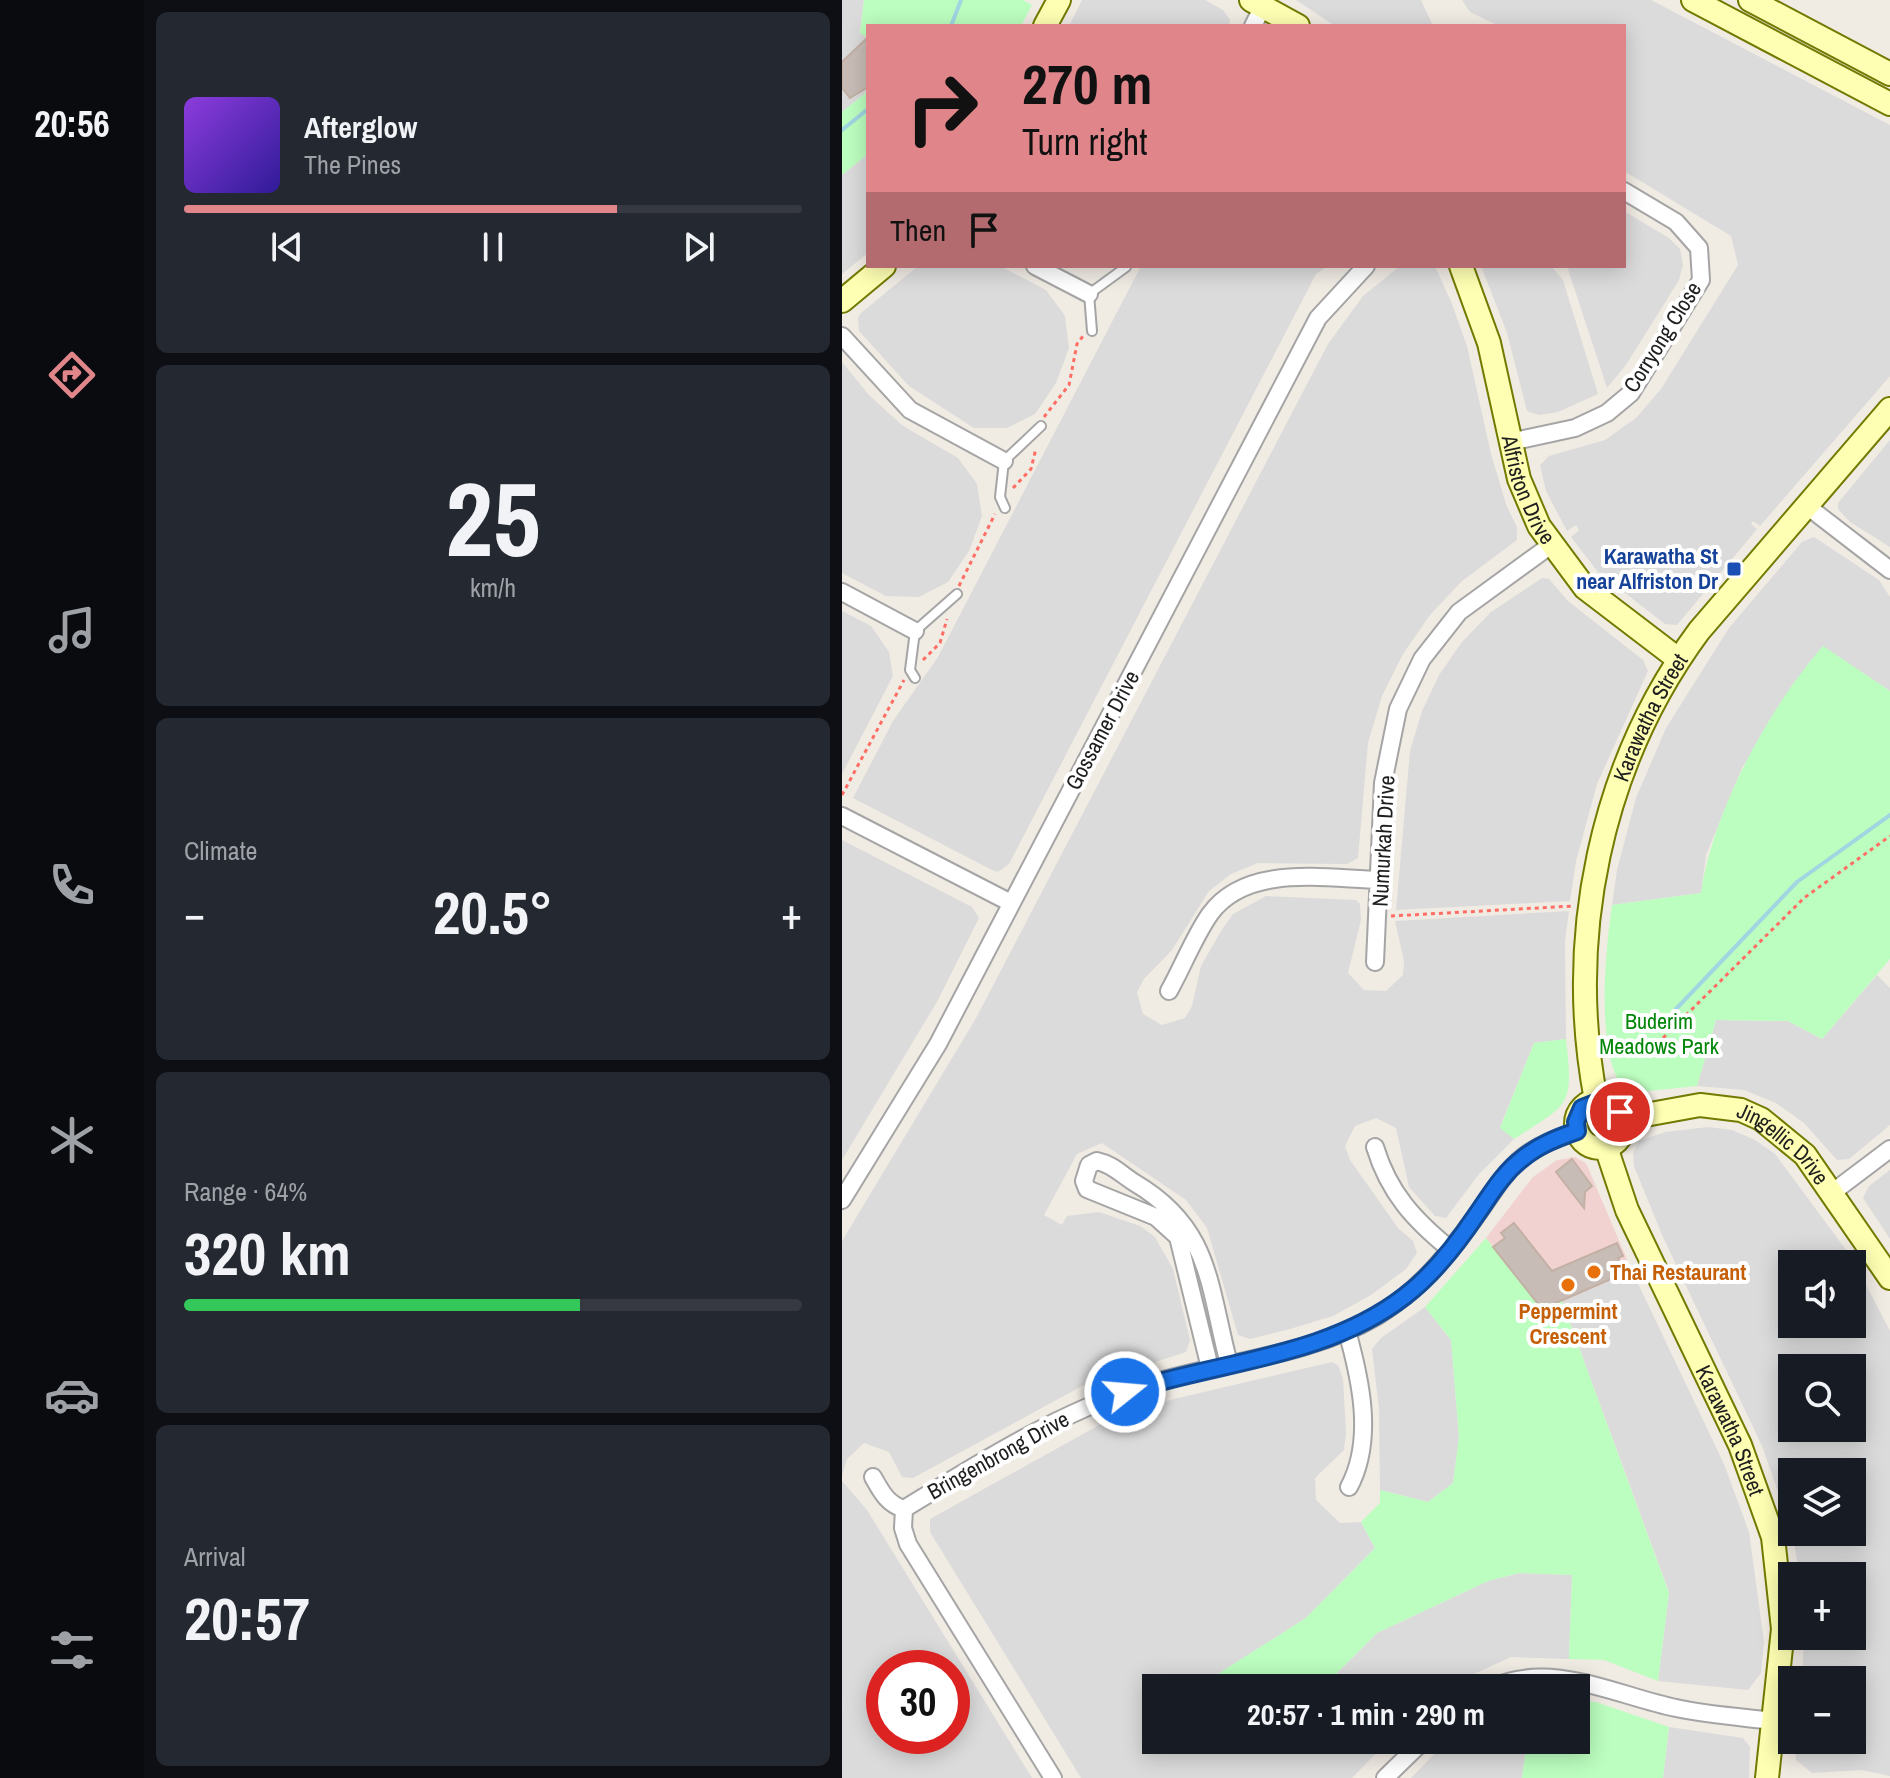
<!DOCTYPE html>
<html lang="en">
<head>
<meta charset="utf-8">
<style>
	:root { --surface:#171b24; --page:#242831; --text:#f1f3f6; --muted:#9ea1a6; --line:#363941; --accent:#e0868b }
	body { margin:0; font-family:"Archivo Narrow",sans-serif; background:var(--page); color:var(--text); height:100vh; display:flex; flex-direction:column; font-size:30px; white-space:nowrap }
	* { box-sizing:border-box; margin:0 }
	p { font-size:26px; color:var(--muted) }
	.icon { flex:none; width:44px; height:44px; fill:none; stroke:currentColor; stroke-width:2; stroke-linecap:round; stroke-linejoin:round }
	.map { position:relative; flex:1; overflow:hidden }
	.panel { display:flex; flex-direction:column; gap:12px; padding:12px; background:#0d0f14; width:698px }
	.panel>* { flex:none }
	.guide { position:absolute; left:24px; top:24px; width:760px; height:244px; border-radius:0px; box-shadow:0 4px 20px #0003; background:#e0868b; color:#111; overflow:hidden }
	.fabs { position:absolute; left:936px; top:1250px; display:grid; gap:16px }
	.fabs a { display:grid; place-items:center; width:88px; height:88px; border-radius:0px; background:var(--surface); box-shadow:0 4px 20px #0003; font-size:40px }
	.speed { position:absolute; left:24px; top:1650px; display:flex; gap:16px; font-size:40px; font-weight:700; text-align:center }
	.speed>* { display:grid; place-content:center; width:104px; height:104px; border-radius:50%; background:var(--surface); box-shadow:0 4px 20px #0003; line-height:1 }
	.speed .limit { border:12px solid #d22; background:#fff; color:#111 }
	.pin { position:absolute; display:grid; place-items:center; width:68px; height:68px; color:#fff; margin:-34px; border:4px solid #fff; border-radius:50%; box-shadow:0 2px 8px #0007 }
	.me { position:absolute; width:88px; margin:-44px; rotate:73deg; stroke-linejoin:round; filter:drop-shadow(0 0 6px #0008) }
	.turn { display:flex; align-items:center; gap:28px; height:168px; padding:0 24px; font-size:36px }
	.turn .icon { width:104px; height:104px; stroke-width:2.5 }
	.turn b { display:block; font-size:56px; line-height:68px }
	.then { display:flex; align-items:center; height:76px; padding:0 24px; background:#0003; gap:16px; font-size:30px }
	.big { font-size:60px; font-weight:800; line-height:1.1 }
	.panel .card { flex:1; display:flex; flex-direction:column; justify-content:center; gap:12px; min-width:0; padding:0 28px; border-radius:12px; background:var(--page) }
	.panel .dial { align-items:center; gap:0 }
	.dial b { font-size:104px; line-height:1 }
	.song { display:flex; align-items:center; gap:24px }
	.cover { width:96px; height:96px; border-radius:12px; background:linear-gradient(135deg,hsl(270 70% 55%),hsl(250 70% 35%)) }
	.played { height:8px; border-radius:4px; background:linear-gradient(90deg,var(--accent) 70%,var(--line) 70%) }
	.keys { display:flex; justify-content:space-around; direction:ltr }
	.heat { display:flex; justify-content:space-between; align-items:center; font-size:44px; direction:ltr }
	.charge { height:12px; border-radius:6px; background:linear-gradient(90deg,#34c759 64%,var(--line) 0) }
	.trip { position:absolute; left:300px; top:1674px; width:448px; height:80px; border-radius:0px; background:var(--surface); box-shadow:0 4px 20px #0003; font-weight:800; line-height:80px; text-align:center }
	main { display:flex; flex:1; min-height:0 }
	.tab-bar { display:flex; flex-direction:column; width:144px; justify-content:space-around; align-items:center; background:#090b0e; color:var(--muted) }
	.tab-bar .icon { width:56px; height:56px }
	.tab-bar .active { color:var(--accent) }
	.tab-bar b { font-size:36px; color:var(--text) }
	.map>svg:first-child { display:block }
	.residential { fill:#dcdbdb; fill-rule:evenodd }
	.commercial { fill:#f2d1d1 }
	.park { fill:#bcfebf }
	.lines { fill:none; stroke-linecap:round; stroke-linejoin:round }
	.stream { stroke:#a0d5e1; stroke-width:4 }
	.building { fill:#c8bdb6; stroke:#c3b0a4; stroke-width:2 }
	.lane-casing { stroke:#a5a5a5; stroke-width:12 }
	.street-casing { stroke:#a5a5a5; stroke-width:20 }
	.secondary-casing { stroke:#727a00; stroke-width:26 }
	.path { stroke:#ff6e65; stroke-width:3; stroke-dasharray:4 4; stroke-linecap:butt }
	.lane { stroke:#fff; stroke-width:8 }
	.street { stroke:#fff; stroke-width:16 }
	.secondary { stroke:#feffb2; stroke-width:22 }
	.route-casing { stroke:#114b97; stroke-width:20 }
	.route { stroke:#1a73e8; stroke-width:14 }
	.transit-dot { fill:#1a4fb4; stroke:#fff; stroke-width:3 }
	.food-dot { fill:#e8710a; stroke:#fff; stroke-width:3 }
	.labels { text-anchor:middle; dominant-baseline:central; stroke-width:8; stroke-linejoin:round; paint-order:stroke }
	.street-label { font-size:22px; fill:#1e1e1e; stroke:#fff }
	.transit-label { font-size:22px; font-weight:bold; fill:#164399; stroke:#fff; text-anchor:end }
	.park-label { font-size:22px; fill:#028608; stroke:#fff }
	.food-label { font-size:22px; font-weight:bold; fill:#c56008; stroke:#fff; text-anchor:start }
</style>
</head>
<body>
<main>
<nav class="tab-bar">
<b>20:56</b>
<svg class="icon active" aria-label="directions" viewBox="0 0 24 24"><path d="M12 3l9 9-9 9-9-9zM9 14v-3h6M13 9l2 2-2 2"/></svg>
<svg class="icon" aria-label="music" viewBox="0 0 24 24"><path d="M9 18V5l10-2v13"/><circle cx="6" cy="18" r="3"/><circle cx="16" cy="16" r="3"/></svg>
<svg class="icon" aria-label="phone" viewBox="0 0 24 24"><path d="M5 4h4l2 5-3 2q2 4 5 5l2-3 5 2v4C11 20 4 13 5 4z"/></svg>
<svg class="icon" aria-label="climate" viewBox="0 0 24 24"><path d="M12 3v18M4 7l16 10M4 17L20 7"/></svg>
<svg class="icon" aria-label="car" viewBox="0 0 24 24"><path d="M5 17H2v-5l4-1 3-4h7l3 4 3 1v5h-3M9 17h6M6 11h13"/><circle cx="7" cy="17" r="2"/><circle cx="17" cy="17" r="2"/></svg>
<svg class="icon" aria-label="filters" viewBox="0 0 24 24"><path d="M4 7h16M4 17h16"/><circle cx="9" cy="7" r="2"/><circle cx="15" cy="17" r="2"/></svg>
</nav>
<section class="panel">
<div class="card">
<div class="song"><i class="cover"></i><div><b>Afterglow</b><p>The Pines</p></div></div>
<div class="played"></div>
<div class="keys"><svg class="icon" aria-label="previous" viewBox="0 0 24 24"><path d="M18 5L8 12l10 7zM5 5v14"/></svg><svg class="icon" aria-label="pause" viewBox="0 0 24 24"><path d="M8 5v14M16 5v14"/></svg><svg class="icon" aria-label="next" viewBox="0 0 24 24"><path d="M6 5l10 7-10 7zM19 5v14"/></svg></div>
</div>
<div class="card dial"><b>25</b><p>km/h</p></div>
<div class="card"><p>Climate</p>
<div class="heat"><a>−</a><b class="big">20.5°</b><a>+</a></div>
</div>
<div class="card"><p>Range · 64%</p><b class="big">320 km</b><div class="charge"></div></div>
<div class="card"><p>Arrival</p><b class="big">20:57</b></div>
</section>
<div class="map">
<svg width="1048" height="1778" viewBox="0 0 1048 1778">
	<rect width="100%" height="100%" fill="#f0ebe3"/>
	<path class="residential" d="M0 0H22L18 32 26 38V91L0 112Z
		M240 0H363L381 10 388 20 387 26H227Z
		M454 0H579L591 26H493Z
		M620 0H809L1048 125V376L918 526 911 521 909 524 915 529 835 625 823 624 756 572 729 537 737 530 734 525 725 531 704 491 698 465 707 456 763 440 794 418 819 389 896 265 889 236 782 171V26H657L628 12Z
		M26 154V253L0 274V175Z
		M782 211 827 238 838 249 841 265 837 280 784 365 765 388 725 266H782Z
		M76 266H158L204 290 223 316 227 348 214 383 193 414 165 428H132L67 386 17 331 16 318 19 313Z
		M299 266H486L474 274 167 864 156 872 150 870 11 798 51 721 96 657Z
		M558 266H593L610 304 625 346 649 454 665 507 675 527V540L620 581 588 615 561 654 540 696 526 743 516 858 505 864 416 863 389 874 367 891 330 950 302 979 295 992 301 1014 320 1025 343 1018 350 1006 359 966 379 931 391 914 424 896 514 900 518 904 519 920 506 973 522 990 544 991 561 975 562 961 553 921 727 911 723 941 724 1039 692 1043 658 1127 672 1139 637 1174 604 1218 593 1216 567 1187 554 1128 534 1118 513 1126 503 1146 508 1160 556 1228 571 1241 575 1253 564 1269 529 1295 491 1316 448 1329 408 1339 396 1335 365 1228 344 1200 260 1143 235 1154 202 1215 220 1225 225 1216 257 1212 298 1226 313 1237 331 1269 348 1340 344 1352 242 1385 71 1478 60 1477 47 1452 22 1443 5 1459 0 1476V1241L133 1020 486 344 521 296Z
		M639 266H709L721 280 756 394 716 412 697 415 685 411 665 333Z
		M0 362 27 395 61 426 116 458 135 484 140 516 127 551 106 582 77 597 44 596 0 573Z
		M1048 440V547L1008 522 996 509V503Z
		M972 537 1037 580 1048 597V691L981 647 966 664 900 768 864 855 859 893 770 905 775 870 794 798 824 728 887 628 960 542Z
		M700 578 707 579 726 601 801 660 806 671 755 784 734 861 728 901 554 910 568 751 580 711 597 675 620 642 649 612Z
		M0 611 29 626 47 652 51 676 0 774Z
		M0 840 130 907 137 918 96 1000 0 1160Z
		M1035 975 1048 988V1125L1007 1159 995 1160 962 1123 934 1103 902 1090 855 1086 874 1020 946 1021 980 1039Z
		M866 1127 890 1130 913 1140 933 1154 1010 1258 1048 1331V1776L1019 1770 970 1773 954 1760 953 1740H1010V1680H960L962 1636H1010V1576H958L950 1532H1010V1472H950V1531L920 1446 820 1235 792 1166 791 1153 797 1141 823 1132ZM950 1264H1010V1324H950ZM950 1368H1010V1428H950Z
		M1048 1170V1239L1021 1198 1027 1186Z
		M790 1271 882 1464 907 1532 922 1642 919 1673 906 1690 816 1681 827 1592 720 1301Z
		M583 1307 609 1340 617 1437 611 1483 586 1502 538 1490 537 1409 530 1349 539 1338Z
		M490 1362 496 1365 501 1379 504 1434 502 1450 473 1478 474 1500 498 1523 519 1522 533 1548 464 1618 369 1679 373 1688H314V1740H400L404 1747 417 1740H547L510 1778H239L88 1532V1519L259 1424 332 1399Z
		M0 1481 25 1510 190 1778H0ZM42 1668H110V1736H42Z
		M677 1573 730 1575 727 1659 669 1657 602 1688H480L535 1633 646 1581Z
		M827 1727 901 1738 908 1747 907 1778H821Z
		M606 1740H685L680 1778H569Z"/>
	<path class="commercial" d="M733 1157 744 1163 790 1271 700 1310 644 1238 691 1177 715 1160Z"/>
	<path class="park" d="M22 0H181L190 5 179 26H26V38L18 33Z
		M26 91V154L0 175V112Z
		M981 646 1048 691V959L980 1039 946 1021 874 1020 855 1086 787 1093C751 1066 764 947 770 905L859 893C871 811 926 709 981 646Z
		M724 1039C732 1108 727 1103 672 1139L658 1128 692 1043Z
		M644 1238 700 1310 720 1301 827 1593 816 1681 762 1660 727 1659 730 1575 677 1573 646 1581 535 1633 480 1688H373L368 1679 464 1618 533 1548 519 1522 538 1503V1490L586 1502 611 1483 617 1437 609 1340 583 1307Z
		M734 1701 754 1702 827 1727 821 1778H680L685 1740H734Z"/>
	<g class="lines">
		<path class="stream" d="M109 26 119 0
			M0 130 26 109
			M834 1009 955 882 1048 815"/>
	</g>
	<path class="building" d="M26 37V87L8 98 0 88V62Z
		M730 1159 750 1186 743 1192 742 1208 714 1172Z
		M672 1223 710 1271 775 1243 781 1256 776 1258 783 1273 700 1309 651 1247 663 1238 659 1233Z"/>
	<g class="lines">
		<g class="lane-casing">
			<path id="lane" d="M250 331 247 294 284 267
				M163 508 158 497 162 461 199 426
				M73 678 68 670 73 631 115 594"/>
		</g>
		<g class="street-casing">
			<path id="street" d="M411 26 421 6
				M193 266 247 294
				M0 336 68 410 162 461
				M668 442 733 428 765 413 789 393 859 280 857 248 834 222 782 191
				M965 506 1048 570
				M0 592 73 631
				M0 816 169 903
				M533 962 541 783 556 709 580 659 617 612 709 545
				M327 991C341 966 352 937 368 914 405 863 484 879 538 880
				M533 1147C547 1193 572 1220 609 1250
				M991 1192 1048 1149
				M0 1200 96 1044 476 318 524 266
				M505 1331C519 1381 532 1440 507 1487
				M368 1368 336 1237 314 1217 245 1189 242 1181 247 1165 255 1161C270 1164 280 1175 293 1183 369 1228 366 1284 387 1364
				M31 1477C39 1491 45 1504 62 1509
				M62 1509C138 1462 218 1412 304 1385 380 1361 465 1357 535 1316 575 1292 605 1256 632 1219 648 1198 660 1174 681 1157 697 1145 715 1138 735 1131
				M62 1509 61 1528 66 1544 211 1778
				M649 1688C710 1660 775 1696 834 1708 866 1715 899 1717 932 1721
				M543 1778 582 1740"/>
		</g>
		<g class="secondary-casing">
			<g id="secondary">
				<path d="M409 0 456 26"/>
				<path d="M851 0 1048 104"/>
				<path d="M908 0 1048 74"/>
				<path d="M203 26 217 0"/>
				<path id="s1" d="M619 266 647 343 677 479 697 526 743 588 836 659"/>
				<path d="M0 301 42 266"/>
				<path id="s2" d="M754 1100C723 938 758 765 857 631L1048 409"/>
				<circle cx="758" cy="1124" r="24"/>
				<path id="s3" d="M781 1119 858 1105 899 1110 919 1119 963 1155 1048 1278"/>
				<path id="s4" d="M764 1147 785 1210 898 1445 931 1537 941 1629 925 1778"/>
			</g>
		</g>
		<path class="path" d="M202 417 227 385 235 344 241 336
			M171 488 189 469 194 448
			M117 586 153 514
			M81 660 98 643 105 619
			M0 795 62 680
			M549 916 732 906
			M821 1038 962 898 1048 836"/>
		<use href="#lane" class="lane"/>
		<use href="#street" class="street"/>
		<use href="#secondary" class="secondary"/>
	</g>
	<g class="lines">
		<g class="route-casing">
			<path id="route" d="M283 1392C377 1361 483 1358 563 1296 592 1274 615 1244 635 1214 649 1194 661 1173 681 1158 697 1145 715 1138 735 1131L734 1122 740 1108 761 1100 778 1112"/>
		</g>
		<use href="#route" class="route"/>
	</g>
	<rect class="transit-dot" x="884" y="561" width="16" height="16" rx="4"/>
	<g class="food-dot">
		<circle cx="752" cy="1272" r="8"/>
		<circle cx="726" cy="1285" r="8"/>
	</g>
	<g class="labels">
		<g class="street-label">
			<text transform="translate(820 337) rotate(-58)">Corryong Close</text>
			<text stroke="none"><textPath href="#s1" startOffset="234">Alfriston Drive</textPath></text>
			<text stroke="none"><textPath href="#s2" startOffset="394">Karawatha Street</textPath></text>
			<text transform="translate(260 730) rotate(-62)">Gossamer Drive</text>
			<text transform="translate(541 841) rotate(-87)">Numurkah Drive</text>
			<text stroke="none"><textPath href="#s3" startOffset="174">Jingellic Drive</textPath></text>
			<text stroke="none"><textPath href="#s4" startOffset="310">Karawatha Street</textPath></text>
			<text transform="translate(156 1455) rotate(-29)">Bringenbrong Drive</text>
		</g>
		<g class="transit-label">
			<text x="876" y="556">Karawatha St<tspan x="876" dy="25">near Alfriston Dr</tspan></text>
		</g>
		<g class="park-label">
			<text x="817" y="1021">Buderim<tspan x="817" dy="25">Meadows Park</tspan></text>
		</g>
		<g class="food-label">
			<text x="768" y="1272">Thai Restaurant</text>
			<text x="726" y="1311" text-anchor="middle">Peppermint<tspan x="726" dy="25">Crescent</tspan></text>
		</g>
	</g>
</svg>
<div class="fabs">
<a><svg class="icon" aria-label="sound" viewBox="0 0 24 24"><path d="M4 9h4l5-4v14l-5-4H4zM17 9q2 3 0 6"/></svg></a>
<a><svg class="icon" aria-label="search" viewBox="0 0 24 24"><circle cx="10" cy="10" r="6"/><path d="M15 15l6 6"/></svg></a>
<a><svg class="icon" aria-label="layers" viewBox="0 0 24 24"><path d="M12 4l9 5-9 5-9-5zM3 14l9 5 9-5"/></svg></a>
<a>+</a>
<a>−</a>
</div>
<div class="speed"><div class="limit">30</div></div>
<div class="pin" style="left:778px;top:1112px;background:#d93025"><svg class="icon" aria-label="arrive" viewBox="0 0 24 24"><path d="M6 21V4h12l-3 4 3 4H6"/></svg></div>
<svg class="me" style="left:283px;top:1392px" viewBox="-20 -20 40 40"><circle r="17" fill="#1a73e8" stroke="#fff" stroke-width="3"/><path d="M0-11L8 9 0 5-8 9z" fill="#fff"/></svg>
<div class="trip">20:57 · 1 min · 290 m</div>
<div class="guide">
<div class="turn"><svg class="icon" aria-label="right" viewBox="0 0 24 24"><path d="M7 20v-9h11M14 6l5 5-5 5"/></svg><div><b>270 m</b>Turn right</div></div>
<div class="then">Then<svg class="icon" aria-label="arrive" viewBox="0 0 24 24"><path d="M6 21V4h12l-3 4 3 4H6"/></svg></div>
</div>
</div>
</main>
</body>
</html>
